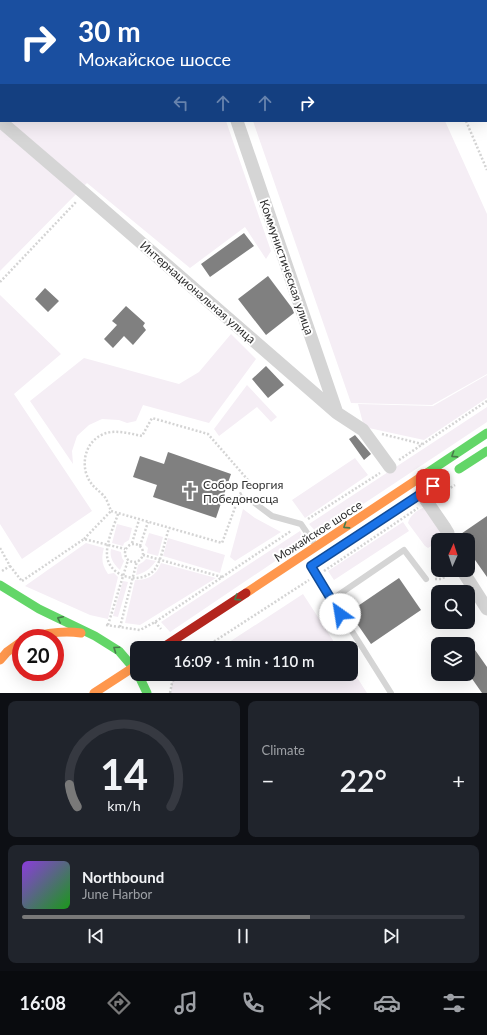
<!DOCTYPE html>
<html lang="en">
<head>
<meta charset="utf-8">
<style>
	:root { --surface:#171b24; --page:#20242c; --text:#f1f3f6; --muted:#9ea1a6; --line:#363941; --accent:#797979 }
	body { margin:0; font-family:Lato,sans-serif; background:var(--page); color:var(--text); height:100vh; display:flex; flex-direction:column; font-size:15px; white-space:nowrap }
	* { box-sizing:border-box; margin:0 }
	p { font-size:13px; color:var(--muted) }
	.icon { flex:none; width:22px; height:22px; fill:none; stroke:currentColor; stroke-width:2; stroke-linecap:round; stroke-linejoin:round }
	.map { position:relative; height:693px; overflow:hidden }
	.details { display:flex; flex-direction:column; gap:8px; padding:8px; background:#0d0f14; flex:1 }
	.details>* { flex:none }
	.top-card { position:absolute; left:0px; top:0px; width:487px; height:122px; box-shadow:0 4px 16px #0002; background:#1a4fa0; color:#fff; overflow:hidden }
	.needle { width:26px; rotate:3deg }
	.controls { position:absolute; left:431px; top:533px; display:grid; gap:8px }
	.controls a { display:grid; place-items:center; width:44px; height:44px; border-radius:8px; background:var(--surface); box-shadow:0 4px 16px #0002; font-size:20px }
	.speed { position:absolute; left:12px; top:629px; display:flex; gap:8px; font-size:20px; font-weight:700; text-align:center }
	.speed>* { display:grid; place-content:center; width:52px; height:52px; border-radius:50%; background:var(--surface); box-shadow:0 4px 16px #0002; line-height:1 }
	.speed .limit { border:6px solid #d22; background:#fff; color:#111 }
	.pin { position:absolute; display:grid; place-items:center; width:34px; height:34px; color:#fff; margin:-17px; border-radius:8px; box-shadow:0 2px 6px #0006 }
	.me { position:absolute; width:44px; margin:-22px; rotate:328deg; stroke-linejoin:round; filter:drop-shadow(0 0 3px #0008) }
	.turn { display:flex; align-items:center; gap:14px; height:84px; padding:0 12px; font-size:18px }
	.turn .icon { width:52px; height:52px; stroke-width:2.5 }
	.turn b { display:block; font-size:28px; line-height:34px }
	.lanes { display:flex; align-items:center; height:38px; padding:0 12px; background:#0003; justify-content:center; gap:20px; direction:ltr }
	.lanes .off { opacity:.35 }
	.big { font-size:30px; font-weight:600; line-height:1.1 }
	.details .tile { flex:1; display:flex; flex-direction:column; justify-content:center; gap:6px; min-width:0; padding:0 14px; border-radius:8px; background:var(--page) }
	.details .dial { align-items:center; gap:0 }
	.dial svg { height:104px; overflow:visible; fill:none; stroke:var(--line); stroke-width:7; stroke-linecap:round; text-anchor:middle }
	.dial text { fill:var(--text); stroke:none }
	.song { display:flex; align-items:center; gap:12px }
	.cover { width:48px; height:48px; border-radius:6px; background:linear-gradient(135deg,hsl(270 70% 55%),hsl(120 70% 35%)) }
	.played { height:4px; border-radius:2px; background:linear-gradient(90deg,var(--accent) 65%,var(--line) 65%) }
	.keys { display:flex; justify-content:space-around; direction:ltr }
	.heat { display:flex; justify-content:space-between; align-items:center; font-size:22px; direction:ltr }
	.details .tiles { flex:1; display:grid; gap:8px; grid-template-columns:1fr 1fr }
	.tile:last-child { grid-column:span 2 }
	.trip { position:absolute; left:130px; top:641px; width:228px; height:40px; border-radius:8px; background:var(--surface); box-shadow:0 4px 16px #0002; font-weight:600; line-height:40px; text-align:center }
	.menu { display:flex; height:64px; justify-content:space-around; align-items:center; background:#090b0e; color:var(--muted) }
	.menu .icon { width:28px; height:28px }
	.menu .selected { color:var(--accent) }
	.menu b { font-size:18px; color:var(--text) }
	.map>svg:first-child { display:block }
	.green { fill:#f5eef5 }
	.building { fill:#808080 }
	.lines { fill:none; stroke-linecap:round; stroke-linejoin:round }
	.path { stroke:#d4d4d4; stroke-width:2.5; stroke-dasharray:2 2; stroke-linecap:butt }
	.lane { stroke:#d5d5d5; stroke-width:6 }
	.street { stroke:#d5d5d5; stroke-width:13 }
	.fast { stroke:#63d668; stroke-width:9 }
	.slow { stroke:#ff974d; stroke-width:9 }
	.jam { stroke:#b3261e; stroke-width:9 }
	.oneway { stroke:#487b4a }
	.route-casing { stroke:#114b97; stroke-width:10 }
	.route { stroke:#1a73e8; stroke-width:7 }
	.labels { text-anchor:middle; dominant-baseline:central; stroke-width:4; stroke-linejoin:round; paint-order:stroke }
	.street-label { font-size:12px; fill:#313131; stroke:#fff }
	.poi-label { font-size:12px; fill:#313131; stroke:#fff; text-anchor:start }
</style>
</head>
<body>
<div class="map">
<svg width="487" height="693" viewBox="0 0 487 693">
	<rect width="100%" height="100%" fill="#fff"/>
	<path class="green" d="M0 0H185V1H1V121H226L271 251 266 259 245 227 190 268 87 183 0 271Z
		M211 0H390V1H212Z
		M253 121H445L487 214V374L432 405 351 403Z
		M0 295 61 354 14 394 92 511 22 559 0 524Z
		M231 334 256 359 209 423 143 405 136 421 127 423 119 420 102 419 89 425 77 436 72 451 73 464 30 401 84 358 179 384 199 372Z
		M487 375V398L424 440 364 427 358 404 433 406Z
		M247 385 277 417 271 422 257 407 219 436 214 429Z
		M487 407V422L318 534 309 524Z
		M355 458 368 475 305 518 292 500Z
		M426 507 444 529 441 540H438V542L428 548 425 546 408 523C410 515 418 509 426 507Z
		M243 509 255 518 281 532 235 561 230 557Z
		M403 522 409 531 334 580 328 571Z
		M117 524 132 528 129 540 124 543 123 546 112 543Z
		M300 531 305 541 170 632 161 622Z
		M149 533 163 537 158 556 147 553 148 548 145 545Z
		M168 538 225 555 220 573 163 556Z
		M86 543 104 548C101 559 102 565 108 574L114 573 118 577 108 619 90 615 25 586Z
		M111 549 121 552 122 558 124 561 120 570C114 564 109 558 111 549Z
		M146 559 156 561C150 569 145 573 136 575L138 565 143 562Z
		M161 563 216 578 140 625 125 623 135 580C148 580 156 576 161 563Z
		M123 581 128 582 118 617 113 616Z
		M303 594 338 648H220Z
		M351 668 367 693H171L172 679 180 674H351Z"/>
	<path class="building" d="M244 233 254 246 210 277 201 264Z
		M268 276 292 308 294 313 266 335 238 299Z
		M45 288 59 301 48 312 35 299Z
		M126 306 145 323 143 326 146 330 133 345 124 336 113 348 104 339 117 325 112 321Z
		M266 366 284 385 268 398 252 379Z
		M355 435 371 454 364 460 349 439Z
		M168 452 231 474 216 518 153 497 157 485 133 477 140 456 164 464Z
		M487 516V577L468 550V540H455V538Z
		M399 578 421 610 371 644 349 612Z
		M468 640 487 667V693H482L468 673Z"/>
	<g class="lines">
		<path class="path" d="M409 0V1
			M466 121 487 170
			M0 282 76 202
			M382 434 422 444
			M399 460 487 401
			M240 494 248 480 208 434 152 418 142 436C132 434 122 431 111 432 91 435 81 454 86 473 90 485 95 487 103 495 107 499 109 506 111 511L222 543 240 494 244 497
			M437 496 455 485
			M118 514C114 526 107 540 107 552 105 576 141 587 155 569 162 559 165 540 169 528
			M308 519 380 473
			M84 539 111 511
			M132 543 139 520
			M125 553a9 9 0 1 1 18 0a9 9 0 1 1-18 0Z
			M140 546 148 522
			M0 548 10 566 2 571
			M143 555 222 577
			M10 566 21 580
			M324 571 418 508
			M435 579H441L450 574
			M22 581 84 539 125 549
			M155 622 161 629
			M106 625 140 630 155 622 291 531
			M108 625 128 560
			M120 627 137 561
			M204 648 309 580
			M170 693 172 683 177 674"/>
		<path class="lane" d="M22 1 25 0
			M0 17 1 16
			M252 501 272 516 301 524 314 543
			M311 566 391 693
			M331 600 404 550 426 579"/>
		<path class="street" d="M196 0V1
			M0 121 84 193 337 413 363 430 390 467
			M237 121 337 413
			M421 493 445 528 448 533 447 540
			M462 570 487 609"/>
		<path class="fast" d="M447 0 448 1
			M486 87 487 89
			M459 469 487 451
			M427 473 487 433
			M0 585 39 609 95 636 119 651 137 672
			M138 674 147 693"/>
		<path class="slow" d="M246 593 427 473
			M29 638C46 633 63 630 81 633
			M0 660 7 652 21 642
			M94 693 137 665"/>
		<path class="jam" d="M162 648 246 593"/>
	</g>
	<defs><path id="oneway-chevron" d="M-2-3.5L2.5 0L-2 3.5" fill="none" stroke-width="1.6" stroke-linecap="round" stroke-linejoin="round"/></defs>
	<g class="oneway">
		<use href="#oneway-chevron" transform="translate(454 455) rotate(147)"/>
		<use href="#oneway-chevron" transform="translate(346 526) rotate(147)"/>
		<use href="#oneway-chevron" transform="translate(237 598) rotate(147)"/>
		<use href="#oneway-chevron" transform="translate(60 619) rotate(-154)"/>
		<use href="#oneway-chevron" transform="translate(116 649) rotate(-145)"/>
	</g>
	<g class="lines">
		<g class="route-casing">
			<path id="route" d="M340 614 311 566 433 486"/>
		</g>
		<use href="#route" class="route"/>
	</g>
	<defs>
		<g id="church-bare" transform="scale(1.38)"><path d="M-1.2-6h2.4v3.5h3.3v2.4h-3.3V6h-2.4V-.1h-3.3v-2.4h3.3Z" fill="#797979" stroke="#fff" stroke-width="2.5" paint-order="stroke"/></g>
	</defs>
	<g fill-rule="evenodd">
		<use href="#church-bare" x="190" y="491"/>
	</g>
	<g class="labels">
		<g class="street-label">
			<text transform="translate(287 267) rotate(71)">Коммунистическая улица</text>
			<text transform="translate(198 292) rotate(41)">Интернациональная улица</text>
			<text transform="translate(318 531) rotate(-33)">Можайское шоссе</text>
		</g>
		<g class="poi-label">
			<text x="203" y="484">Собор Георгия<tspan x="203" dy="14">Победоносца</tspan></text>
		</g>
	</g>
</svg>
<div class="controls">
<a><svg class="needle" viewBox="-14 -14 28 28"><path d="M0-13l5 13h-10z" fill="#e53935"/><path d="M0 13l5-13h-10z" fill="#9ea1a6"/></svg></a>
<a><svg class="icon" aria-label="search" viewBox="0 0 24 24"><circle cx="10" cy="10" r="6"/><path d="M15 15l6 6"/></svg></a>
<a><svg class="icon" aria-label="layers" viewBox="0 0 24 24"><path d="M12 4l9 5-9 5-9-5zM3 14l9 5 9-5"/></svg></a>
</div>
<div class="speed"><div class="limit">20</div></div>
<div class="pin" style="left:433px;top:486px;background:#d93025"><svg class="icon" aria-label="arrive" viewBox="0 0 24 24"><path d="M6 21V4h12l-3 4 3 4H6"/></svg></div>
<svg class="me" style="left:340px;top:614px" viewBox="-20 -20 40 40"><circle r="19" fill="#fff"/><path d="M0-13L10 11 0 6-10 11z" fill="#1a73e8"/></svg>
<div class="trip">16:09 · 1 min · 110 m</div>
<div class="top-card">
<div class="turn"><svg class="icon" aria-label="right" viewBox="0 0 24 24"><path d="M7 20v-9h11M14 6l5 5-5 5"/></svg><div><b>30 m</b>Можайское шоссе</div></div>
<div class="lanes"><svg class="icon off" aria-label="left" viewBox="0 0 24 24"><path d="M17 20v-9H6M10 6l-5 5 5 5"/></svg><svg class="icon off" aria-label="ahead" viewBox="0 0 24 24"><path d="M12 20V5M6 11l6-6 6 6"/></svg><svg class="icon off" aria-label="ahead" viewBox="0 0 24 24"><path d="M12 20V5M6 11l6-6 6 6"/></svg><svg class="icon" aria-label="right" viewBox="0 0 24 24"><path d="M7 20v-9h11M14 6l5 5-5 5"/></svg></div>
</div>
</div>
<section class="details">
<div class="tiles">
<div class="tile dial"><svg viewBox="0 0 100 80">
<path d="M14 69A42 42 0 1 1 86 69"/>
<path d="M14 69A42 42 0 0 1 8 52" stroke="#797979"/>
<text x="50" y="56" font-size="32" font-weight="700">14</text>
<text x="50" y="72" font-size="11">km/h</text>
</svg></div>
<div class="tile"><p>Climate</p>
<div class="heat"><a>−</a><b class="big">22°</b><a>+</a></div>
</div>
<div class="tile">
<div class="song"><i class="cover"></i><div><b>Northbound</b><p>June Harbor</p></div></div>
<div class="played"></div>
<div class="keys"><svg class="icon" aria-label="previous" viewBox="0 0 24 24"><path d="M18 5L8 12l10 7zM5 5v14"/></svg><svg class="icon" aria-label="pause" viewBox="0 0 24 24"><path d="M8 5v14M16 5v14"/></svg><svg class="icon" aria-label="next" viewBox="0 0 24 24"><path d="M6 5l10 7-10 7zM19 5v14"/></svg></div>
</div>
</div>
</section>
<nav class="menu">
<b>16:08</b>
<svg class="icon selected" aria-label="directions" viewBox="0 0 24 24"><path d="M12 3l9 9-9 9-9-9zM9 14v-3h6M13 9l2 2-2 2"/></svg>
<svg class="icon" aria-label="music" viewBox="0 0 24 24"><path d="M9 18V5l10-2v13"/><circle cx="6" cy="18" r="3"/><circle cx="16" cy="16" r="3"/></svg>
<svg class="icon" aria-label="phone" viewBox="0 0 24 24"><path d="M5 4h4l2 5-3 2q2 4 5 5l2-3 5 2v4C11 20 4 13 5 4z"/></svg>
<svg class="icon" aria-label="climate" viewBox="0 0 24 24"><path d="M12 3v18M4 7l16 10M4 17L20 7"/></svg>
<svg class="icon" aria-label="car" viewBox="0 0 24 24"><path d="M5 17H2v-5l4-1 3-4h7l3 4 3 1v5h-3M9 17h6M6 11h13"/><circle cx="7" cy="17" r="2"/><circle cx="17" cy="17" r="2"/></svg>
<svg class="icon" aria-label="filters" viewBox="0 0 24 24"><path d="M4 7h16M4 17h16"/><circle cx="9" cy="7" r="2"/><circle cx="15" cy="17" r="2"/></svg>
</nav>
</body>
</html>
